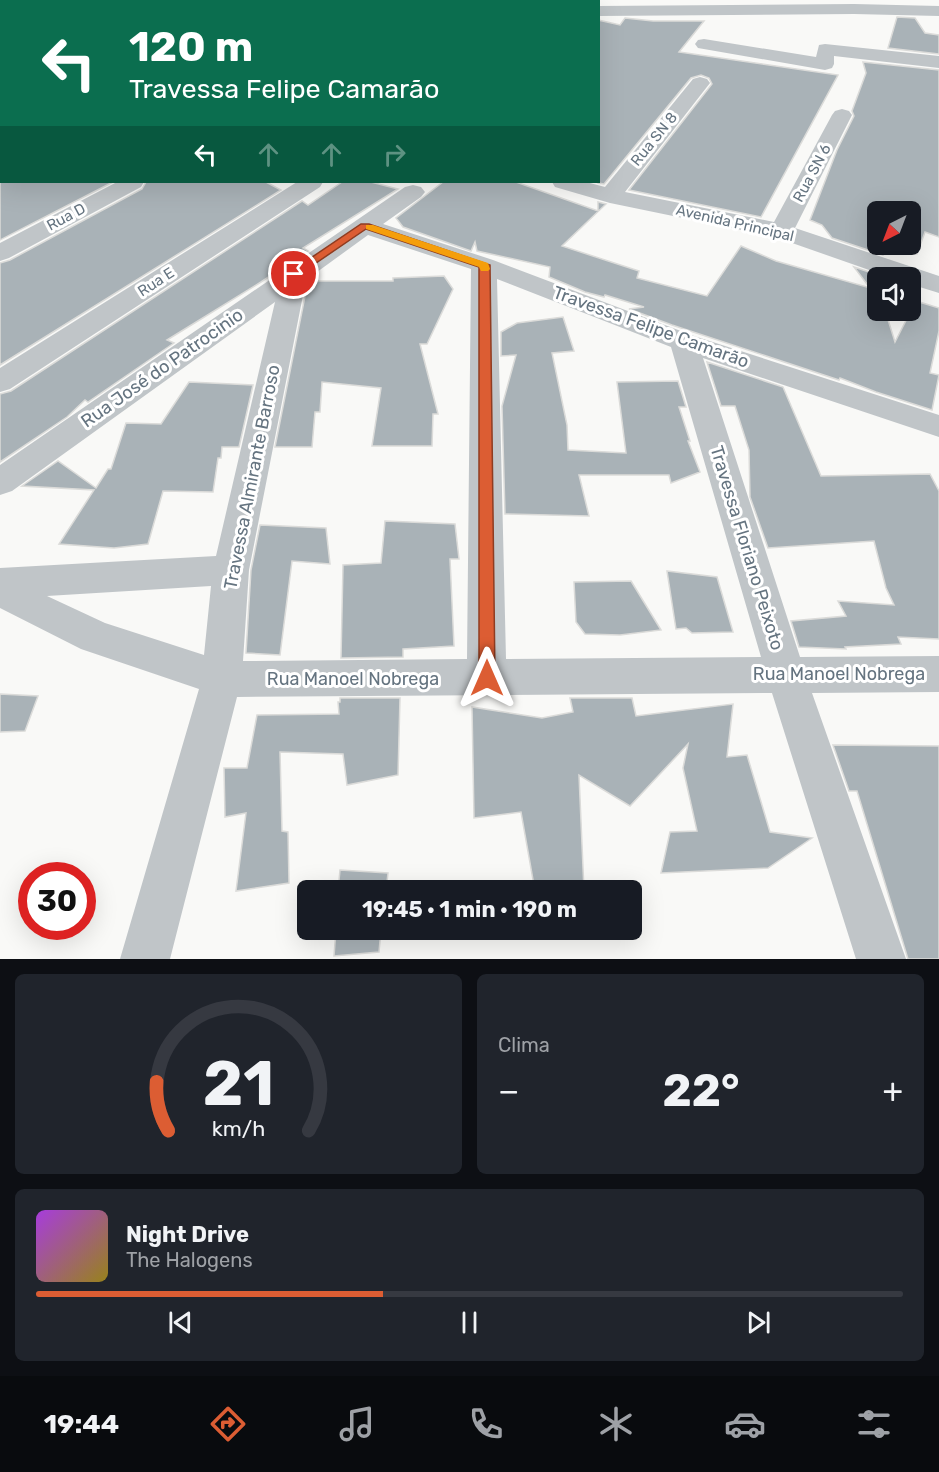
<!DOCTYPE html>
<html lang="pt">
<head>
<meta charset="utf-8">
<style>
	:root { --surface:#171b24; --page:#20242c; --text:#f1f3f6; --muted:#9ea1a6; --line:#363941; --accent:#dc5d33 }
	body { margin:0; font-family:Rubik,sans-serif; background:var(--page); color:var(--text); height:100vh; display:flex; flex-direction:column; font-size:22px; white-space:nowrap }
	* { box-sizing:border-box; margin:0 }
	p { font-size:20px; color:var(--muted) }
	.icon { flex:none; width:33px; height:33px; fill:none; stroke:currentColor; stroke-width:2; stroke-linecap:round; stroke-linejoin:round }
	.map { position:relative; height:959px; overflow:hidden }
	.panel { display:flex; flex-direction:column; gap:15px; padding:15px; background:#0d0f14; flex:1 }
	.panel>* { flex:none }
	.top-card { position:absolute; left:0px; top:0px; width:600px; height:183px; box-shadow:0 6px 24px #0002; background:#0b6e4f; color:#fff; overflow:hidden }
	.needle { width:39px; rotate:222deg }
	.tools { position:absolute; left:867px; top:201px; display:grid; gap:12px }
	.tools a { display:grid; place-items:center; width:54px; height:54px; border-radius:9px; background:var(--surface); box-shadow:0 6px 24px #0002; font-size:30px }
	.speed { position:absolute; left:18px; top:862px; display:flex; gap:12px; font-size:30px; font-weight:700; text-align:center }
	.speed>* { display:grid; place-content:center; width:78px; height:78px; border-radius:50%; background:var(--surface); box-shadow:0 6px 24px #0002; line-height:1 }
	.speed .limit { border:9px solid #d22; background:#fff; color:#111 }
	.pin { position:absolute; display:grid; place-items:center; width:51px; height:51px; color:#fff; margin:-26px; border:3px solid #fff; border-radius:50%; box-shadow:0 2px 6px #0007 }
	.me { position:absolute; width:66px; margin:-33px; rotate:0deg; stroke-linejoin:round; filter:drop-shadow(0 0 4px #0008) }
	.turn { display:flex; align-items:center; gap:21px; height:126px; padding:0 30px; font-size:27px }
	.turn .icon { width:78px; height:78px; stroke-width:2.5 }
	.turn b { display:block; font-size:42px; line-height:51px }
	.lanes { display:flex; align-items:center; height:57px; padding:0 30px; background:#0003; justify-content:center; gap:30px; direction:ltr }
	.lanes .off { opacity:.35 }
	.big { font-size:45px; font-weight:700; line-height:1.1 }
	.panel .card { flex:1; display:flex; flex-direction:column; justify-content:center; gap:9px; min-width:0; padding:0 21px; border-radius:9px; background:var(--page) }
	.panel .dial { align-items:center; gap:0 }
	.dial svg { height:156px; overflow:visible; fill:none; stroke:var(--line); stroke-width:7; stroke-linecap:round; text-anchor:middle }
	.dial text { fill:var(--text); stroke:none }
	.song { display:flex; align-items:center; gap:18px }
	.cover { width:72px; height:72px; border-radius:9px; background:linear-gradient(135deg,hsl(280 70% 55%),hsl(50 70% 35%)) }
	.played { height:6px; border-radius:3px; background:linear-gradient(90deg,var(--accent) 40%,var(--line) 40%) }
	.keys { display:flex; justify-content:space-around; direction:ltr }
	.heat { display:flex; justify-content:space-between; align-items:center; font-size:33px; direction:ltr }
	.panel .tiles { flex:1; display:grid; gap:15px; grid-template-columns:1fr 1fr }
	.card:last-child { grid-column:span 2 }
	.trip { position:absolute; left:297px; top:880px; width:345px; height:60px; border-radius:9px; background:var(--surface); box-shadow:0 6px 24px #0002; font-weight:700; line-height:60px; text-align:center }
	.tab-bar { display:flex; height:96px; justify-content:space-around; align-items:center; background:#090b0e; color:var(--muted) }
	.tab-bar .icon { width:42px; height:42px }
	.tab-bar .on { color:var(--accent) }
	.tab-bar b { font-size:27px; color:var(--text) }
	.map>svg:first-child { display:block }
	.building { fill:#a9b2b7; stroke:#dbdbd9; stroke-width:1.5; fill-rule:evenodd }
	.lines { fill:none; stroke-linecap:round; stroke-linejoin:round }
	.minor { fill:#c0c5c8; fill-rule:evenodd }
	.route { fill:#dc5d33; stroke:#8f3c21; stroke-width:1.5 }
	.slow { fill:#f59e0b }
	.labels { text-anchor:middle; dominant-baseline:central; stroke-width:6; stroke-linejoin:round; paint-order:stroke }
	.far-street-label { font-size:15px; fill:#657480; stroke:#fff }
	.street-label { font-size:18px; fill:#657480; stroke:#fff }
</style>
</head>
<body>
<div class="map">
<svg width="939" height="959" viewBox="0 0 939 959">
	<rect width="100%" height="100%" fill="#f9f9f7"/>
	<path class="building" d="M897 17 915 18 925 33 939 35V54L888 48Z
		M625 18 653 21H704L679 52 838 75 761 217 629 190 712 84 709 78 701 75 691 78 604 184 598 183V20L620 25Z
		M863 62 939 70V237L925 232 917 254 885 249 883 255 832 238 822 225 810 220 837 150 854 116 852 111 866 73ZM878 212H910V244H878Z
		M0 182H113L0 240Z
		M146 182H266L281 190 0 365V263L10 260 142 189Z
		M342 182H371L398 189 303 248 308 251 261 282 167 340 174 343 88 402 85 400 67 417 0 462V394L11 391 302 201 308 205Z
		M443 182H516L598 211V202L606 204 562 246 639 271 637 278 707 296 741 246 776 261 870 288 854 267 875 274 870 288 878 290V310H885L895 342 916 301 939 308V331L930 373 939 375 932 410 876 392 840 378 839 380 672 325 629 309 644 307 605 295 604 297 585 292 549 277 550 267 477 251 475 242 471 251 403 227 396 218Z
		M444 276 453 289 427 344H420L438 414H433L432 446H372L381 388 322 382 320 412H315L312 447H275L308 281H393V278Z
		M563 317 574 351 552 353 567 425 568 450 626 453 617 382 678 381 686 407H679L690 441H688L700 472 671 483 669 475H579L589 516 505 514 502 406 516 355 501 356V332L517 323Z
		M707 362 783 387 821 476 930 474 939 491V639L898 637 901 644 845 647 846 649 799 647 791 621 846 616 838 601 894 605 886 588 874 541 768 548 750 497 749 450 735 406H721Z
		M189 382 253 385 239 447H222L221 458H218L213 492 163 491 148 544 114 548 59 544 94 490 22 486 58 461 96 488 108 469H111L126 423 161 424Z
		M385 521 455 524 459 559H450L454 646 403 649V657L341 658 343 565 381 563Z
		M260 525 326 528 330 564 292 561 280 655 246 653 251 570Z
		M667 571 717 577 733 632 692 633 686 628 676 629Z
		M631 581 661 630 620 635 585 634 576 622 574 582Z
		M0 694 38 696 25 731 0 732Z
		M340 698H400L398 775 347 785 343 754 280 752 282 831 288 832 289 883 236 891 246 813 225 817 224 768H247L257 715 339 714 338 702H340Z
		M570 698H632L636 716 733 704 727 757 747 755 770 832 812 838 768 868 661 873 670 832 697 831 683 768 688 744 630 806 579 775 584 891H535L521 812 474 818 472 707 542 718 573 712Z
		M833 745 939 746V959H908L857 791H849Z
		M340 870 388 873 386 891H338Z
		M336 930H381L379 952 334 956Z"/>
	<g class="lines">
		<path class="minor" d="M39 0H57L38 2Z
			M177 0H195L176 2Z
			M235 0H255L256 2H236Z
			M510 0H534L535 2H511Z
			M854 4 939 6V16L854 14 598 16V6Z
			M0 15H2L0 26Z
			M704 39 816 57 819 45 825 44 939 56V68L834 56V64L832 68 825 70 698 48 695 44 698 40Z
			M0 76 2 77V89L0 88Z
			M700 77 707 79 710 83 625 192 774 222 832 115 835 111 842 109 849 111 852 115 795 228 939 276V293L910 284V278H892L775 237 610 203 555 187 552 182H586L605 187 693 79Z
			M2 153V167L0 168V154Z
			M117 182H144L141 187 9 258 0 261V243Z
			M297 182H323L320 187 10 389 0 392V368Z
			M413 185 421 187 425 192 421 197 383 224 493 260 694 336 939 415V437L703 358 800 657 939 656V692L812 693 906 959H856L772 693 237 697 170 959H120L199 689 81 649 0 608V568L216 556 275 302 12 491 0 495V465L405 187ZM368 235 471 269 467 659 243 661 249 570 306 280ZM497 279 671 347 761 657 506 659ZM211 586 204 655 105 623 47 596Z"/>
	</g>
	<path class="route" d="M361 224H369L490 265 495 678 493 683 487 686 481 683 479 678V267L366 229 297 276H290V272Z"/>
	<path class="slow" d="M366 225H373L488 263 490 269 488 271H481L479 267 366 229Z"/>
	<g class="labels">
		<g class="far-street-label">
			<text transform="translate(654 139) rotate(-51)">Rua SN 8</text>
			<text transform="translate(812 173) rotate(-62)">Rua SN 6</text>
			<text transform="translate(66 217) rotate(-28)">Rua D</text>
			<text transform="translate(735 223) rotate(13)">Avenida Principal</text>
			<text transform="translate(156 282) rotate(-33)">Rua E</text>
		</g>
		<g class="street-label">
			<text transform="translate(651 327) rotate(20)">Travessa Felipe Camarão</text>
			<text transform="translate(162 368) rotate(-35)">Rua José do Patrocinio</text>
			<text transform="translate(252 477) rotate(-79)">Travessa Almirante Barroso</text>
			<text transform="translate(747 548) rotate(73)">Travessa Floriano Peixoto</text>
			<text x="839" y="674">Rua Manoel Nobrega</text>
			<text x="353" y="679">Rua Manoel Nobrega</text>
		</g>
	</g>
</svg>
<div class="tools">
<a><svg class="needle" viewBox="-14 -14 28 28"><path d="M0-13l5 13h-10z" fill="#e53935"/><path d="M0 13l5-13h-10z" fill="#9ea1a6"/></svg></a>
<a><svg class="icon" aria-label="sound" viewBox="0 0 24 24"><path d="M4 9h4l5-4v14l-5-4H4zM17 9q2 3 0 6"/></svg></a>
</div>
<div class="speed"><div class="limit">30</div></div>
<div class="pin" style="left:294px;top:274px;background:#d93025"><svg class="icon" aria-label="arrive" viewBox="0 0 24 24"><path d="M6 21V4h12l-3 4 3 4H6"/></svg></div>
<svg class="me" style="left:487px;top:678px" viewBox="-20 -20 40 40"><path d="M0-17L14 15 0 8-14 15z" fill="#dc5d33" stroke="#fff" stroke-width="4"/></svg>
<div class="trip">19:45 · 1 min · 190 m</div>
<div class="top-card">
<div class="turn"><svg class="icon" aria-label="left" viewBox="0 0 24 24"><path d="M17 20v-9H6M10 6l-5 5 5 5"/></svg><div><b>120 m</b>Travessa Felipe Camarão</div></div>
<div class="lanes"><svg class="icon" aria-label="left" viewBox="0 0 24 24"><path d="M17 20v-9H6M10 6l-5 5 5 5"/></svg><svg class="icon off" aria-label="ahead" viewBox="0 0 24 24"><path d="M12 20V5M6 11l6-6 6 6"/></svg><svg class="icon off" aria-label="ahead" viewBox="0 0 24 24"><path d="M12 20V5M6 11l6-6 6 6"/></svg><svg class="icon off" aria-label="right" viewBox="0 0 24 24"><path d="M7 20v-9h11M14 6l5 5-5 5"/></svg></div>
</div>
</div>
<section class="panel">
<div class="tiles">
<div class="card dial"><svg viewBox="0 0 100 80">
<path d="M14 69A42 42 0 1 1 86 69"/>
<path d="M14 69A42 42 0 0 1 8 44" stroke="#dc5d33"/>
<text x="50" y="56" font-size="32" font-weight="700">21</text>
<text x="50" y="72" font-size="11">km/h</text>
</svg></div>
<div class="card"><p>Clima</p>
<div class="heat"><a>−</a><b class="big">22°</b><a>+</a></div>
</div>
<div class="card">
<div class="song"><i class="cover"></i><div><b>Night Drive</b><p>The Halogens</p></div></div>
<div class="played"></div>
<div class="keys"><svg class="icon" aria-label="previous" viewBox="0 0 24 24"><path d="M18 5L8 12l10 7zM5 5v14"/></svg><svg class="icon" aria-label="pause" viewBox="0 0 24 24"><path d="M8 5v14M16 5v14"/></svg><svg class="icon" aria-label="next" viewBox="0 0 24 24"><path d="M6 5l10 7-10 7zM19 5v14"/></svg></div>
</div>
</div>
</section>
<nav class="tab-bar">
<b>19:44</b>
<svg class="icon on" aria-label="directions" viewBox="0 0 24 24"><path d="M12 3l9 9-9 9-9-9zM9 14v-3h6M13 9l2 2-2 2"/></svg>
<svg class="icon" aria-label="music" viewBox="0 0 24 24"><path d="M9 18V5l10-2v13"/><circle cx="6" cy="18" r="3"/><circle cx="16" cy="16" r="3"/></svg>
<svg class="icon" aria-label="phone" viewBox="0 0 24 24"><path d="M5 4h4l2 5-3 2q2 4 5 5l2-3 5 2v4C11 20 4 13 5 4z"/></svg>
<svg class="icon" aria-label="climate" viewBox="0 0 24 24"><path d="M12 3v18M4 7l16 10M4 17L20 7"/></svg>
<svg class="icon" aria-label="car" viewBox="0 0 24 24"><path d="M5 17H2v-5l4-1 3-4h7l3 4 3 1v5h-3M9 17h6M6 11h13"/><circle cx="7" cy="17" r="2"/><circle cx="17" cy="17" r="2"/></svg>
<svg class="icon" aria-label="filters" viewBox="0 0 24 24"><path d="M4 7h16M4 17h16"/><circle cx="9" cy="7" r="2"/><circle cx="15" cy="17" r="2"/></svg>
</nav>
</body>
</html>
